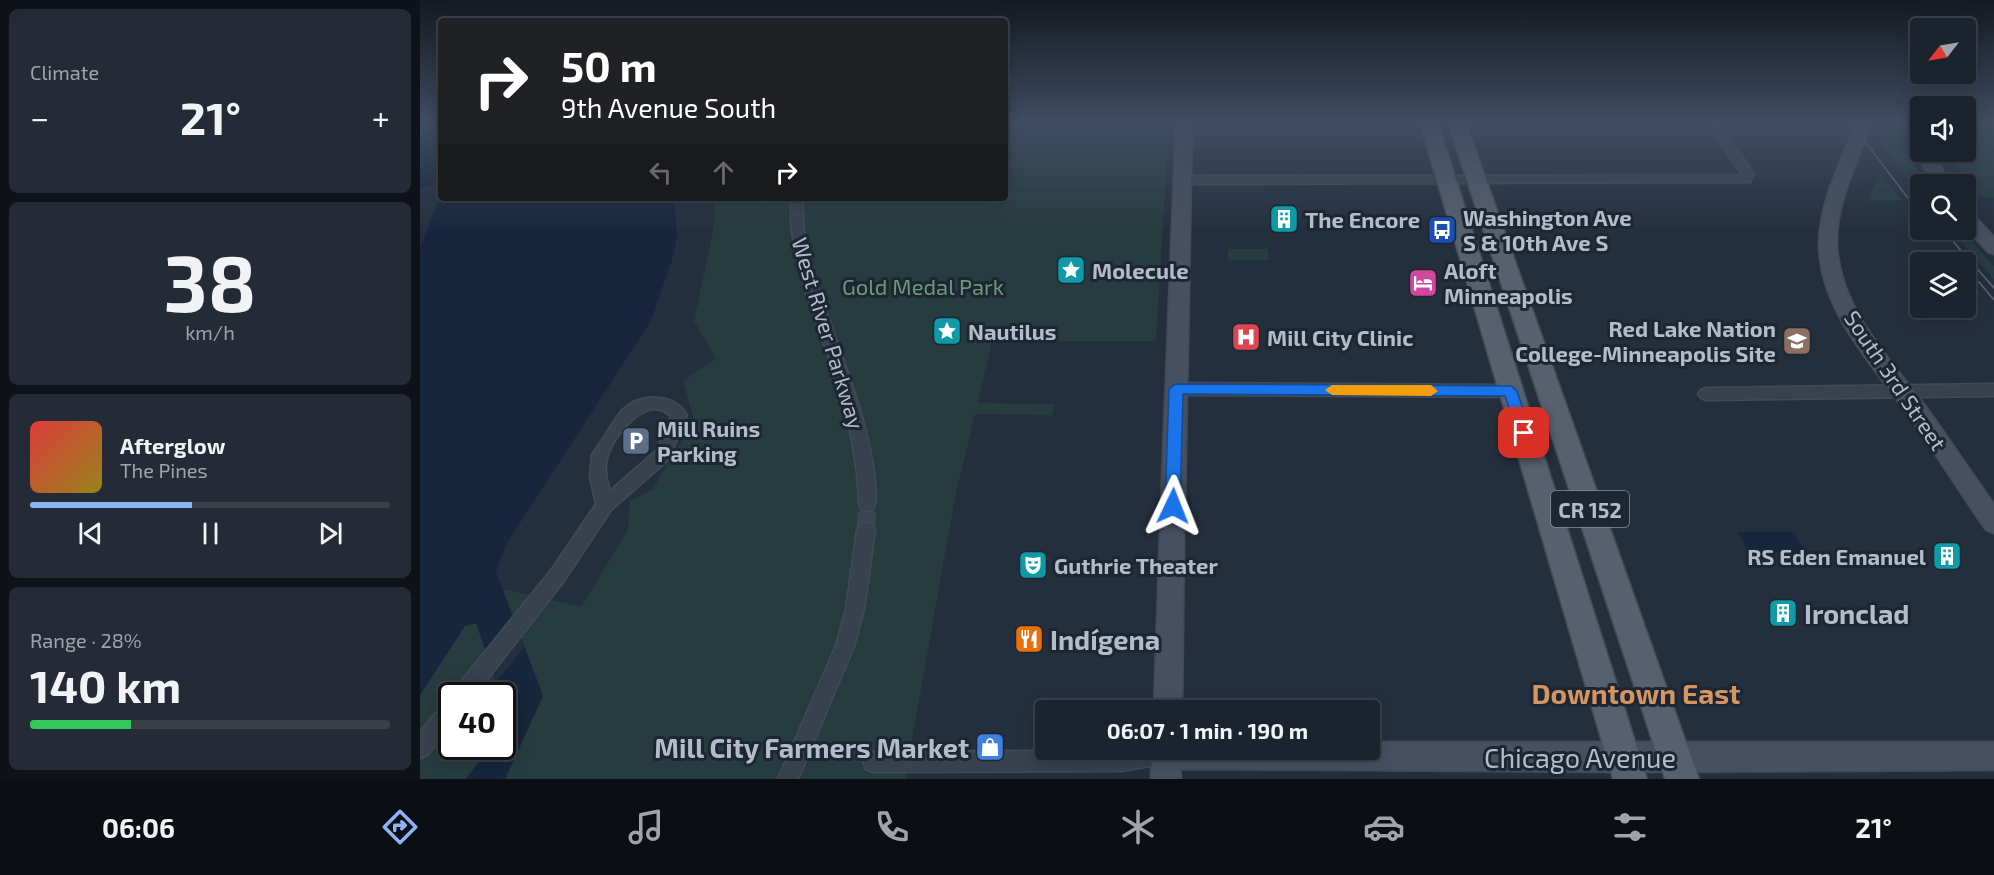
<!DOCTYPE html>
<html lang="en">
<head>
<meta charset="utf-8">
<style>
	:root { --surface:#1b232e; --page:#242b36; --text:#f1f3f6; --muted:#a0a4aa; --line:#39404a; --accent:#8ab4f8 }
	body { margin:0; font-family:"Exo 2",sans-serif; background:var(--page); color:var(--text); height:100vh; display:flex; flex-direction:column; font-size:22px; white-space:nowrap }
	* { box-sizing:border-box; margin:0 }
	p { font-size:20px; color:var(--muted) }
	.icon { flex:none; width:33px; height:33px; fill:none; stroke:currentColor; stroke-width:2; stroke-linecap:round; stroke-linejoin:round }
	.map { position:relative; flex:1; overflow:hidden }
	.side { display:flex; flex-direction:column; gap:9px; padding:9px; background:#0f1319; width:420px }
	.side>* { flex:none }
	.guide { position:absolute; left:18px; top:18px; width:570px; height:183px; border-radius:6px; box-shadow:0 3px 15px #0003,0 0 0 2px var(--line); background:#202124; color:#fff; overflow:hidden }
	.needle { width:39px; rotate:239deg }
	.fabs { position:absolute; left:1490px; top:18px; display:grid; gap:12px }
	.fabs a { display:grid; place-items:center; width:66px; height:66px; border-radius:6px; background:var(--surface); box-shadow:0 3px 15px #0003,0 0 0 2px var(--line); font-size:30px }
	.speed { position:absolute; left:18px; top:682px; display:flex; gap:12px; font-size:30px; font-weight:700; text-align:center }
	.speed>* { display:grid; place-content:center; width:78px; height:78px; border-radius:50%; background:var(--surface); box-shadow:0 3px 15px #0003,0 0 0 2px var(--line); line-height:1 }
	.speed .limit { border:3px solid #111; border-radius:9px; background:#fff; color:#111 }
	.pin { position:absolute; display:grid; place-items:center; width:51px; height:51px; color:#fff; margin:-26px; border-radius:12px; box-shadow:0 3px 9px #0006 }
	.me { position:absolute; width:66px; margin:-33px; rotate:2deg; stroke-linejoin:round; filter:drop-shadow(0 0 4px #0008) }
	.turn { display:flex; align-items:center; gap:21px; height:126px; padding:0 24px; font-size:27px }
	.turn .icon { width:78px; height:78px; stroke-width:2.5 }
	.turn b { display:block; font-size:42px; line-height:51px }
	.lanes { display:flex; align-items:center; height:57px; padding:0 24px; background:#0003; justify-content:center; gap:30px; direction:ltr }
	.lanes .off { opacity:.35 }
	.big { font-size:45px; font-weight:700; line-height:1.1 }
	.side .tile { flex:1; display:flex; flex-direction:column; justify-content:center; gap:9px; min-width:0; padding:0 21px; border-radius:9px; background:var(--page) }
	.side .dial { align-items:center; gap:0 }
	.dial b { font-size:78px; line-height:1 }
	.song { display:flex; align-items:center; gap:18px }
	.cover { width:72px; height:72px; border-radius:9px; background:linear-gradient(135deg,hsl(0 70% 55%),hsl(50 70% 35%)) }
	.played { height:6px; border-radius:3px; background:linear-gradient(90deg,var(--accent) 45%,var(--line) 45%) }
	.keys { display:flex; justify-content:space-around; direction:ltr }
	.heat { display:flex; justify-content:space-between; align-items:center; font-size:33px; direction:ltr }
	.charge { height:9px; border-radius:4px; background:linear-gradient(90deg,#34c759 28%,var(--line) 0) }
	.trip { position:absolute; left:615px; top:700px; width:345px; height:60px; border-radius:6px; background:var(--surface); box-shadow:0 3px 15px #0003,0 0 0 2px var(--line); font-weight:700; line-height:60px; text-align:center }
	.menu { display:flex; height:96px; justify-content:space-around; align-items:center; background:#0b0e12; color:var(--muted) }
	.menu .icon { width:42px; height:42px }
	.menu .current { color:var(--accent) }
	.menu b { font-size:27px; color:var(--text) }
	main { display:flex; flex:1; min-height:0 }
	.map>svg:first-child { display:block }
	.green { fill:#263c3f }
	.water { fill:#17263c }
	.pier { fill:#242f3e }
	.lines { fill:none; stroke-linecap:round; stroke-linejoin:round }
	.street-tunnel-far1 { stroke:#3a4453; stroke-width:15; stroke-dasharray:15 8; stroke-linecap:butt }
	.street-tunnel { stroke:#3a4453; stroke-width:19; stroke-dasharray:19 9; stroke-linecap:butt }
	.secondary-tunnel-far1 { stroke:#3a4453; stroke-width:21; stroke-dasharray:21 10; stroke-linecap:butt }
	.secondary-tunnel { stroke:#3a4453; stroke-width:26; stroke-dasharray:26 13; stroke-linecap:butt }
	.street-casing { stroke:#414a57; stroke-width:3 }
	.secondary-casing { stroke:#414a57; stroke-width:3 }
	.primary-casing { stroke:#414a57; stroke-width:3 }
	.street { fill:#38414e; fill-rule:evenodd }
	.secondary { fill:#465061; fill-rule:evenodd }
	.primary { fill:#56606e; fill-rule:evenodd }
	.tram { stroke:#5a6575; stroke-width:1.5 }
	.route { fill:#1a73e8; stroke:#114b97; stroke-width:1.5 }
	.slow { fill:#f59e0b }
	.labels { text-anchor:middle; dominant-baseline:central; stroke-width:6; stroke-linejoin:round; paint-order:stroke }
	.shield { fill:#1d2633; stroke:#878f9c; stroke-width:1.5 }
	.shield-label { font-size:21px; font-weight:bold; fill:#b4bcc9 }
	.poi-label { font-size:22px; font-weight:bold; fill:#b4bcc9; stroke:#1d2633; text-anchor:start }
	.park-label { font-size:22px; fill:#6b9a76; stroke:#1d2633 }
	.street-label { font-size:22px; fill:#b4bcc9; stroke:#1d2633 }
	.near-poi-label { font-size:27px; font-weight:bold; fill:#b4bcc9; stroke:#1d2633; text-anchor:start }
	.near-street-label { font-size:27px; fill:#b4bcc9; stroke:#1d2633 }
	.near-neighbourhood-label { font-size:28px; font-weight:bold; fill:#d59563; stroke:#1d2633 }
</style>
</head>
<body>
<main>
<section class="side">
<div class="tile"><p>Climate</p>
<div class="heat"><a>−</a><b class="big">21°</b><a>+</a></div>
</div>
<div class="tile dial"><b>38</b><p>km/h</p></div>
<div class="tile">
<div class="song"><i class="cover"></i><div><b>Afterglow</b><p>The Pines</p></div></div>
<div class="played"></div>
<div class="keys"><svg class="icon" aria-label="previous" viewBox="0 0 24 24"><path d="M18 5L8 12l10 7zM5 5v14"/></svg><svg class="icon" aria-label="pause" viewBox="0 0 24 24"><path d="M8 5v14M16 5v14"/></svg><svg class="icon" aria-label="next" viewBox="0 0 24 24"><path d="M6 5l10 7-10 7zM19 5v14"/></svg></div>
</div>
<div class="tile"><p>Range · 28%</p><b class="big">140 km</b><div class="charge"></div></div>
</section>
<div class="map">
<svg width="1574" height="779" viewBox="0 0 1574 779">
	<rect width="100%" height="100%" fill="#242f3e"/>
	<path class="green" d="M585 123H749L736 341H572L558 403 634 404 632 415 555 414 535 498 485 779H85L123 696 82 589 161 607 208 530 210 501 232 490 274 420 263 381 296 358 274 321 293 232 295 198H585Z
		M1465 123H1484V147L1505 184H1500V192L1474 162 1460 140Z
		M1545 123H1574V198L1556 196 1536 167 1534 152H1545Z
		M1461 173 1482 200 1449 201 1451 192Z
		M1531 230H1542L1574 266V280Z
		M808 249H848L849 260H808Z
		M52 622 56 623 82 696H32V747H70L46 779H0V695L45 626Z"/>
	<path class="water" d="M0 123H21V198H254L257 236 253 257 231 321 85 546 76 571 123 696 85 779H46L70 747H82L83 730 90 720 56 623 45 626 0 695V249L20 195 17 182 0 189Z
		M1318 532H1374L1385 552H1328Z"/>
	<path class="pier" d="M93 617 104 647 77 681 66 650Z"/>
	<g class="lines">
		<path class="street-tunnel-far1" d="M447 513V504"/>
		<path class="street-tunnel" d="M446 530 447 512"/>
		<path class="secondary-tunnel-far1" d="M753 513V505"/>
		<path class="secondary-tunnel" d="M752 534 753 512"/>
		<g class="street-casing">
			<path id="street" d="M1288 123H1299L1334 174 1330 182 761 184 755 180 761 176 1322 175Z
				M371 198H383C382 220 384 241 390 262 410 333 444 399 454 473 455 484 458 499 453 509L447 511 441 509 439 504C438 456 427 411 412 366 393 311 368 257 371 198Z
				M756 383 1091 385 1096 387 1099 391 1096 395 1091 397 756 395 751 393 749 389 751 385Z
				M1574 384V396L1286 400 1281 398 1278 394 1281 390 1286 388Z
				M226 398C242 396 258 400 267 415L249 459 191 510 144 581 54 696H32L35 689 132 569 176 504 170 476 172 455 201 411 213 402ZM233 409 242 410 251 416 237 450 190 491C187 482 185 472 186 463 189 442 213 412 233 409Z
				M446 523 452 525 455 530 444 609 434 646 378 779H358L416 646 426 609 437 530 440 525Z
				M32 699V725L7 755 0 758V732L25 702Z
				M754 750 756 755 753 762 702 771 453 772 446 769 443 762 446 755 453 752Z"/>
		</g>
		<g class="secondary-casing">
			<path id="secondary" d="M756 123H772L765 505 761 512 753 515 745 512 741 505Z
				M1436 123H1452C1438 161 1415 204 1417 245 1420 309 1470 359 1506 407 1529 439 1551 472 1574 504V533L1566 530C1541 494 1517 456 1492 420 1455 368 1400 312 1399 245 1399 203 1421 161 1436 123Z
				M1500 151 1515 152 1529 184H1513L1504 168Z
				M1545 211 1551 212 1574 237V254L1568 252 1545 227Z
				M752 524 760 527 764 534 762 711H734L740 534 744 527Z
				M950 742H1574V770L1204 772 760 769 761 779H731L732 750H950Z"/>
		</g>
		<g class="primary-casing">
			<path id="primary" d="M1000 123H1018L1227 779H1193Z
				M1028 123H1046L1279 779H1245Z"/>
		</g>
		<use href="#street" class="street"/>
		<use href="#secondary" class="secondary"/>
		<use href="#primary" class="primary"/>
		<path class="tram" d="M1431 123 1500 214
			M1523 230 1574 288
			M1559 282 1574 300"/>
	</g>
	<linearGradient id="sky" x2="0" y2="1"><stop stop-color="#141a22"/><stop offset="0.53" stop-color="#3f4d63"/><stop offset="1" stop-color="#3f4d63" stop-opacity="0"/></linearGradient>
	<rect width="1574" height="232" fill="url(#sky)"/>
	<path class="route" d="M756 384 1091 386 1097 391 1111 433 1109 437H1099L1085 396 763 394 760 506 758 510 753 512 747 510 745 506 749 389Z"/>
	<path class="slow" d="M912 385H1011L1018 391 1011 396 912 395 905 390Z"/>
	<defs>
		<g id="building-square" transform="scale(1.5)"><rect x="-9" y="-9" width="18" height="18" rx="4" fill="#0f9aa8" stroke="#1d2633"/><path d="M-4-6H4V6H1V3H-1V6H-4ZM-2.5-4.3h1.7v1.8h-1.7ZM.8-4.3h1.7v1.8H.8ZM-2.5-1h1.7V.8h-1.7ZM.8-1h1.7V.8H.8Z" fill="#fff"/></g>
		<g id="bus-square" transform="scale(1.5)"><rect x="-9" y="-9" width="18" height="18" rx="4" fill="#1a4fb4" stroke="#1d2633"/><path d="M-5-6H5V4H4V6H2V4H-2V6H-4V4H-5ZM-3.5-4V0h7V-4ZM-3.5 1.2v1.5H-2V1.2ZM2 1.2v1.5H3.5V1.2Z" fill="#fff"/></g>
		<g id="sight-square" transform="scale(1.5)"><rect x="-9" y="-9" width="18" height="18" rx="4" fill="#0f9aa8" stroke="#1d2633"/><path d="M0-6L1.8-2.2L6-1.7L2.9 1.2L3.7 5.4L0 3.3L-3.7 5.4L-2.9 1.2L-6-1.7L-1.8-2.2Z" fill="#fff"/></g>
		<g id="hotel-square" transform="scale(1.5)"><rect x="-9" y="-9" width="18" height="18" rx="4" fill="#d1479c" stroke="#1d2633"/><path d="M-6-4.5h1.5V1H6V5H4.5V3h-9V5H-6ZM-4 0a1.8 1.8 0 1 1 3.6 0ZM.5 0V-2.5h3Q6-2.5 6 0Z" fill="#fff"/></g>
		<g id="hospital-square" transform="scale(1.5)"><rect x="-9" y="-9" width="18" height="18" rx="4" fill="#e0444e" stroke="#1d2633"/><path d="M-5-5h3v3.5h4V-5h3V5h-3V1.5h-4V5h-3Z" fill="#fff"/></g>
		<g id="university-square" transform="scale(1.5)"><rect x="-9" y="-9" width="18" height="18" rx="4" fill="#8d6e63" stroke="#1d2633"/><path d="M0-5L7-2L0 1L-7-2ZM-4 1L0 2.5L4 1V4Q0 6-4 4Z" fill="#fff"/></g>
		<g id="parking-square" transform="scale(1.5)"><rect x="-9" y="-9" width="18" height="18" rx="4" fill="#5c6f8a" stroke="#1d2633"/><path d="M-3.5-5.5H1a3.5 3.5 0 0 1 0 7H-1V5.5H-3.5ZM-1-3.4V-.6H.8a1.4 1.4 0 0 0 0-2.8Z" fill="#fff"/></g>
		<g id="theatre-square" transform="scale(1.5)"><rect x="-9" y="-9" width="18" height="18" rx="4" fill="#0f9aa8" stroke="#1d2633"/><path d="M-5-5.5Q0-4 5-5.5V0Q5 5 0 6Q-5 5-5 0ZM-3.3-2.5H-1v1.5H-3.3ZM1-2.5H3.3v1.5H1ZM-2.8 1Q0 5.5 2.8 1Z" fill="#fff"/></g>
		<g id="restaurant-square" transform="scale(1.5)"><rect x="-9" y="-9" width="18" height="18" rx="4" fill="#e8710a" stroke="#1d2633"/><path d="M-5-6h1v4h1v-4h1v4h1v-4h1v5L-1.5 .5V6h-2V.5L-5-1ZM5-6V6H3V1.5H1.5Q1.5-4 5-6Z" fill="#fff"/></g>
		<g id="shop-square" transform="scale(1.5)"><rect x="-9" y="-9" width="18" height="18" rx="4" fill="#3f7fe0" stroke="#1d2633"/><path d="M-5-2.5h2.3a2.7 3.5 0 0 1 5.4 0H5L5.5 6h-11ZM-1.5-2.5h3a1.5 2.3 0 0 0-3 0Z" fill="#fff"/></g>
	</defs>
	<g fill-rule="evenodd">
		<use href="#building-square" x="864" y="219"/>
		<use href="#bus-square" x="1022" y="230"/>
		<use href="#sight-square" x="651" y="270"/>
		<use href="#hotel-square" x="1003" y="283"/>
		<use href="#sight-square" x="527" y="331"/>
		<use href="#hospital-square" x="826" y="337"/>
		<use href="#university-square" x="1377" y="341"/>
		<use href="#parking-square" x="216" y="441"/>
		<use href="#building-square" x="1527" y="556"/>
		<use href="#theatre-square" x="613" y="565"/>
		<use href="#building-square" x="1363" y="613"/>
		<use href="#restaurant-square" x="609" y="639"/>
		<use href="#shop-square" x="570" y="747"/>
	</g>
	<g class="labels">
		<rect class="shield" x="1131" y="491" width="78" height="36" rx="4.5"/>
		<g class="shield-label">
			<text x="1170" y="509">CR 152</text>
		</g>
		<g class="poi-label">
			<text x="1043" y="217">Washington Ave<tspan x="1043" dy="25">S &amp; 10th Ave S</tspan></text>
			<text x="885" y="219">The Encore</text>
			<text x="672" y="270">Molecule</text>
			<text x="1024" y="270">Aloft<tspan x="1024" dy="25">Minneapolis</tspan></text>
			<text x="1356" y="328" text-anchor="end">Red Lake Nation<tspan x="1356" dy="25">College-Minneapolis Site</tspan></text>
			<text x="548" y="331">Nautilus</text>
			<text x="847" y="337">Mill City Clinic</text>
			<text x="237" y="428">Mill Ruins<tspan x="237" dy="25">Parking</tspan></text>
			<text x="1506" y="556" text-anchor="end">RS Eden Emanuel</text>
			<text x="634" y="565">Guthrie Theater</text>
		</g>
		<g class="park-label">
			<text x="503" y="286">Gold Medal Park</text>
		</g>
		<g class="street-label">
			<text transform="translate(409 333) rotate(73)">West River Parkway</text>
			<text transform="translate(1476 380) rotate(56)">South 3rd Street</text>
		</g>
		<g class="near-poi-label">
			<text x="1384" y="613">Ironclad</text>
			<text x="630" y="639">Indígena</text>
			<text x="549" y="747" text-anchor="end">Mill City Farmers Market</text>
		</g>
		<g class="near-street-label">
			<text x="1160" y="757">Chicago Avenue</text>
		</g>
		<g class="near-neighbourhood-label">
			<text x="1216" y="693">Downtown East</text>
		</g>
	</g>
</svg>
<div class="fabs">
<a><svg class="needle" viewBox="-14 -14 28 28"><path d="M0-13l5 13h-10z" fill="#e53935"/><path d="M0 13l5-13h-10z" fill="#a0a4aa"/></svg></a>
<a><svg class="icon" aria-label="sound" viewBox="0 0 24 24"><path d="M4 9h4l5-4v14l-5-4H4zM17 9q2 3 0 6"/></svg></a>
<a><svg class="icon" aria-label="search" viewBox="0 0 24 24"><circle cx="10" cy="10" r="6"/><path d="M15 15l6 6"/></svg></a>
<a><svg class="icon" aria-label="layers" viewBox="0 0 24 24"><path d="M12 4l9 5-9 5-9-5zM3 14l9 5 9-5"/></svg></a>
</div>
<div class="speed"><div class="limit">40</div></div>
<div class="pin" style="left:1104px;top:433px;background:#d93025"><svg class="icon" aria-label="arrive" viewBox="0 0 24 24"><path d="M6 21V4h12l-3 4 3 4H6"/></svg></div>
<svg class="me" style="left:753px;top:506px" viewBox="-20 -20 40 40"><path d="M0-17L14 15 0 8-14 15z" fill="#1a73e8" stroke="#fff" stroke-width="4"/></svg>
<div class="trip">06:07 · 1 min · 190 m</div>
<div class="guide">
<div class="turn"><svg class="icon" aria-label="right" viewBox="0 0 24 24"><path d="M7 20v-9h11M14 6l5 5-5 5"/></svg><div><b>50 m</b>9th Avenue South</div></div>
<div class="lanes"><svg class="icon off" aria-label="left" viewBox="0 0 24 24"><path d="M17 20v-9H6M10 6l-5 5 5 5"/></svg><svg class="icon off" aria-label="ahead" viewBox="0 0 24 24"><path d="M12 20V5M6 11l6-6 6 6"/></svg><svg class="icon" aria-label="right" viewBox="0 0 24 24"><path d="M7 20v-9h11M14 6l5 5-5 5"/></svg></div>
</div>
</div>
</main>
<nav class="menu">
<b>06:06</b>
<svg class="icon current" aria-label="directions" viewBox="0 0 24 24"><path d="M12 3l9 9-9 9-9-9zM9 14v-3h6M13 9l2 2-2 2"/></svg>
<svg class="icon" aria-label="music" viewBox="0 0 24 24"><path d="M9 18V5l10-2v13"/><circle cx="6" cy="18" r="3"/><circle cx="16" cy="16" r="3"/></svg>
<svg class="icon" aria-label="phone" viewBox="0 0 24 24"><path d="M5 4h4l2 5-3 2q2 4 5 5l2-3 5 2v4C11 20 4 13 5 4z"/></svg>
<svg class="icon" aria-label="climate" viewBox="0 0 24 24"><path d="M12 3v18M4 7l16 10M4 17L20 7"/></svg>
<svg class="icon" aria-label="car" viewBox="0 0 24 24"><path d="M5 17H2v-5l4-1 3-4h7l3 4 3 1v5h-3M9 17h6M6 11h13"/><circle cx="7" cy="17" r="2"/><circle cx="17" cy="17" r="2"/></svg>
<svg class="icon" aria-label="filters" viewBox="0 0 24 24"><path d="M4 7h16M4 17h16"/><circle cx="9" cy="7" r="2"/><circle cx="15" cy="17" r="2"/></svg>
<b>21°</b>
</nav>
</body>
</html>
